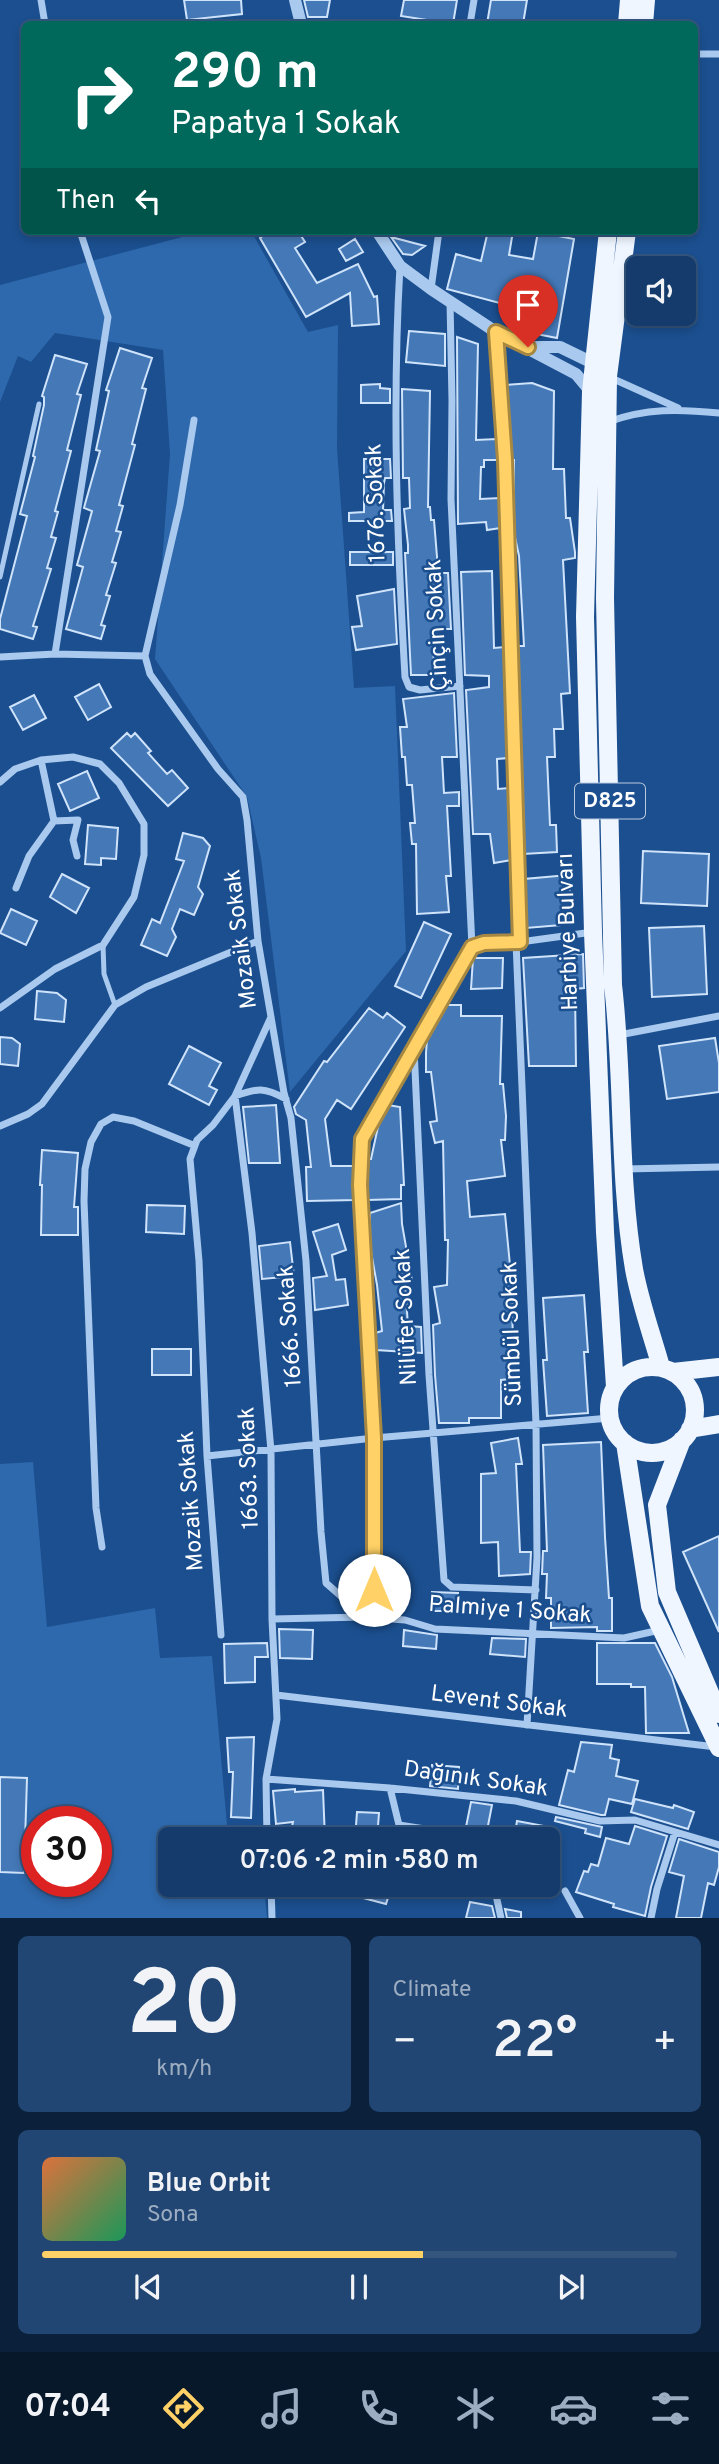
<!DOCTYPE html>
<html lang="en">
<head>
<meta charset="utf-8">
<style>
	:root { --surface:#143b6b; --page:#214673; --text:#f1f3f6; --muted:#9dadc1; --line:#33557e; --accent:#ffd166 }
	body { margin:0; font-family:Overpass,sans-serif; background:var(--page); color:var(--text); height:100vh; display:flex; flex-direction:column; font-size:26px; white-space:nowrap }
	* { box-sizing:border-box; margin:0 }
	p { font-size:23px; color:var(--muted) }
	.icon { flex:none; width:38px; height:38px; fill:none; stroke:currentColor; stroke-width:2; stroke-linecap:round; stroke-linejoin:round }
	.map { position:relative; height:1918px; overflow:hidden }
	.details { display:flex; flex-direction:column; gap:18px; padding:18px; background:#0b203b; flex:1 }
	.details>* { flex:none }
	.top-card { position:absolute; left:21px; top:21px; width:677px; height:214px; border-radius:10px; box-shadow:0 4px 10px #0003,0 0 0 2px var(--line); background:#00695c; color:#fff; overflow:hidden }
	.controls { position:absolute; left:626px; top:256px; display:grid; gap:14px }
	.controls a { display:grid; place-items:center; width:70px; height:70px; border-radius:10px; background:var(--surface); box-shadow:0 4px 10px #0003,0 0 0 2px var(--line); font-size:35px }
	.speed { position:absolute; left:21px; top:1806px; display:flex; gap:14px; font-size:35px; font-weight:700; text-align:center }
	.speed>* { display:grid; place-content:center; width:91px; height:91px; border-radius:50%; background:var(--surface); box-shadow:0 4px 10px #0003,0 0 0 2px var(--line); line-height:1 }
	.speed .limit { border:10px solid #d22; background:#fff; color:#111 }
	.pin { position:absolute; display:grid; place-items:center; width:60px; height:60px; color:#fff; margin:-72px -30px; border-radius:50% 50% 50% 0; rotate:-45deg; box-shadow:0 0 7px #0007 }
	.pin .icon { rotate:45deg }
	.me { position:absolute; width:77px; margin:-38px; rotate:0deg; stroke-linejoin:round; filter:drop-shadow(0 0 5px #0008) }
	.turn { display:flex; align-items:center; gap:24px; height:147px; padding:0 35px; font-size:32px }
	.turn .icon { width:91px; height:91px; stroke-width:2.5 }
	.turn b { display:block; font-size:49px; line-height:60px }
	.then { display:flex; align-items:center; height:66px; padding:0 35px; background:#0003; gap:14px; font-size:26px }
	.big { font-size:52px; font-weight:600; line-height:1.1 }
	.details .card { flex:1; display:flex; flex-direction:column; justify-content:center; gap:10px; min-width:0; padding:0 24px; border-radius:10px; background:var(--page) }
	.details .dial { align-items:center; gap:0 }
	.dial b { font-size:91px; line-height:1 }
	.song { display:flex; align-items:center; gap:21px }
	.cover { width:84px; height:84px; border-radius:10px; background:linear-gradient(135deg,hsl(20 70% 55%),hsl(150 70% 35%)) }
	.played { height:7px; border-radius:4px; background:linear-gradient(90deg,var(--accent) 60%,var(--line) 60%) }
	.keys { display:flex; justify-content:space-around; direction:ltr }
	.heat { display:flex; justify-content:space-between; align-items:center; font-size:38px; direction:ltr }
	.details .tiles { flex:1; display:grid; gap:18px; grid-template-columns:1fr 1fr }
	.card:last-child { grid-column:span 2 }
	.trip { position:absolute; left:158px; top:1827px; width:402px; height:70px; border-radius:10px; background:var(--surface); box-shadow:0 4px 10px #0003,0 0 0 2px var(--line); font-weight:600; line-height:70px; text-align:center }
	.dock { display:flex; height:112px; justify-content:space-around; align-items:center; background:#08182b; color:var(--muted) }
	.dock .icon { width:49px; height:49px }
	.dock .current { color:var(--accent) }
	.dock b { font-size:32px; color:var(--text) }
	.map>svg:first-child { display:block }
	.green { fill:#2e69ad; fill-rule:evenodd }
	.building { fill:#4478b7; stroke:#cfe3fa; stroke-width:2 }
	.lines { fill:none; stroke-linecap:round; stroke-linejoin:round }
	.service { stroke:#a9c9ee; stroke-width:5 }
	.minor { stroke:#a9c9ee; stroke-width:7 }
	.tertiary { stroke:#a9c9ee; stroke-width:12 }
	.primary { stroke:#f0f6ff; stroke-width:18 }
	.route-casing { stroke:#a68842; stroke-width:18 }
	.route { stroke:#ffd166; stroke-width:12 }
	.labels { text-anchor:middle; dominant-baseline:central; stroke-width:5; stroke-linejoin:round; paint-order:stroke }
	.shield { fill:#1b4f8f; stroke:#bbcadd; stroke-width:2 }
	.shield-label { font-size:21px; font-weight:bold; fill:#fff }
	.street-label { font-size:23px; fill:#fff; stroke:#1b4f8f }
</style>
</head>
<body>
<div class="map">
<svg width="719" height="1918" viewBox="0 0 719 1918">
	<rect width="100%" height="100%" fill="#1b4f8f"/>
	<path class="green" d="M205 231H251L308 332 338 325 337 448 354 688 395 686 406 951 290 1092 261 858 247 797 155 659 170 454 163 350 55 333 31 362 18 356 0 402V285Z
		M33 1462 47 1627 155 1608 160 1658 212 1656 227 1825 259 1827 260 1839H170V1885H264L267 1918H0V1464ZM37 1822H96V1881H37Z"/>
	<path class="building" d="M184 0H241L242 14 187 20Z
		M304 0H330L327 17H308Z
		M404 0H457L453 24 401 16Z
		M491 0H527L523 24H487Z
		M270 231H298L305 242 295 248 317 283 358 264 374 297 377 296 379 324 352 326 350 293 306 317 260 238Z
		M488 231H513L509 255 533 259 538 232 574 239 557 338 511 329 515 307 447 289 456 254 481 261Z
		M391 237 425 246 412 255 403 254Z
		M355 239 363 252 346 261 339 249Z
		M409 331 445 334V366L406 362Z
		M457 337 478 344 476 440 497 439 499 460H484V467H481L480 499 500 498 501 528 487 530 486 522 458 524Z
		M120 348 152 358 142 388 146 389 132 444 135 445 119 505 123 506 116 531 121 532 112 562 116 563 106 595 110 596 101 625 105 626 101 639 66 629 83 567 77 565 92 511 84 508 85 504 100 451 96 450 109 391 106 390Z
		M55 355 87 364 77 394 81 395 67 450 71 451 55 511 58 512 51 537 56 538 47 568 51 569 33 626 37 627 33 639 0 629V619L27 516 20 514 35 457 33 456 44 405V397L42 396Z
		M532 383 554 391 553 469H564L566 518H570L575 552V558L563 560 570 693 561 694 563 729H554L555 757H547L550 825H556L557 852 523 854 517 646H524L519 556 513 528 514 460H511L506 385Z
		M380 384V388L390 389V403H361V385Z
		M402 389 430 391 428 507H430L431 520H434L438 569H441V573H448L451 629H433L434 675H411L405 553H408V545L404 509 410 508 409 478H403Z
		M364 459H390L391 478H385L384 483 383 510H391L392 521H349V513L364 512Z
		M350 552H393V565H350Z
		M492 571 494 648 505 647 508 758 497 759 498 789 509 788 511 860 494 863 490 834H473L466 690 489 687V676L465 675 461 572Z
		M394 589 397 644 356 650 352 627 362 626 357 596Z
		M99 684 111 707 88 720 75 697Z
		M454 693 457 757H442L444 793 459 792V806H447L451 876H446L449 912 417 914 416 844H412L410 823H415L412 785H407L405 757H402L400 727H407L403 699Z
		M34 695 46 718 23 730 10 707Z
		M127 733 131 737 135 733 151 751 148 753 167 774 172 770 188 788 168 806 111 748Z
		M87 771 99 798 70 811 58 784Z
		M88 825 118 828 116 859 101 858V865L85 864Z
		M183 833 203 838 210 846 198 887 203 894 194 915 180 909 172 929 176 937 167 956 141 945 152 919 160 923 184 861 176 859Z
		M643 851 709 854 707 906 641 903Z
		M62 874 89 888 76 913 50 897Z
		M568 875 573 924 526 928 524 879Z
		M11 909 37 921 26 945 0 933Z
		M424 922 451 934 421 998 395 986Z
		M704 926 707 994 652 997 649 928Z
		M583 954 584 988 575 989 576 1066H529L523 958Z
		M473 958H503L502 988 471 989Z
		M37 991 57 993 66 1000 64 1022 35 1019Z
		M446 1005H461V1016H502L500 1084H503L506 1116 505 1140H501L505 1176 467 1181 470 1217 505 1214 514 1306H512L513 1341 508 1342 511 1379 501 1380V1418H469V1423H439L435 1375 433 1325 440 1323 434 1287 447 1285 448 1240H445L443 1141 435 1143 430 1122 437 1121 431 1072H426V1053L427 1039Z
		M369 1008 383 1018 387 1013 405 1027 351 1109 337 1100 325 1119 331 1166H354L356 1200 307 1201 306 1167H311L306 1120 296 1114 294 1107 324 1061 327 1062Z
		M0 1037 12 1038 20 1044 18 1066 0 1064Z
		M715 1038 719 1063V1092L667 1099 659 1046Z
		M189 1046 221 1063 209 1086 217 1090 209 1105 169 1084Z
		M276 1105 280 1163H249L243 1107Z
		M388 1105 400 1107 404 1185H401V1199L368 1200 367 1159H371L379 1122Z
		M42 1150 78 1153 74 1207H78V1235H41L42 1185H40Z
		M401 1203 402 1224 412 1281 405 1282 408 1326 421 1327 422 1353 376 1350 375 1333 382 1331 377 1285 370 1246V1213Z
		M147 1205 185 1206 184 1234 146 1232Z
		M338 1224 346 1250 332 1255 336 1280 345 1279 348 1305 315 1310 313 1278 327 1276 313 1232Z
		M290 1242 294 1276 262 1279 259 1246Z
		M584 1295 588 1352H584L588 1413 547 1416 543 1360H547L543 1298Z
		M152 1349H191V1375H152Z
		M518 1438 522 1464H516L520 1552H531L530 1574 499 1576 498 1542 481 1543V1474L496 1473 491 1443Z
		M601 1442 605 1537 609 1598H612V1631H597V1627L551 1628V1598H546L547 1574H542L543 1551H547L543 1445Z
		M719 1536V1632L683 1552Z
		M432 1592 458 1593V1611H432Z
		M279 1629 313 1630 312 1659 280 1658Z
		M404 1630 437 1635 436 1649 403 1646Z
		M492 1638 526 1639 525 1657 490 1654Z
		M267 1643 268 1657H255V1682L225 1683 224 1644Z
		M597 1643H655L672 1677 689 1733H646L645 1687H631V1684H597Z
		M254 1737 251 1818 231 1817 233 1772H229L227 1738Z
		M581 1742 612 1745 610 1758 619 1760 616 1776 638 1781 632 1804 609 1799 605 1815H601L559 1805 568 1770 574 1772Z
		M432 1765 459 1767 458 1789 430 1786Z
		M0 1777 27 1778 24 1873 0 1872Z
		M295 1789V1792L323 1790 325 1839H289L293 1822 276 1824 273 1791Z
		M635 1799 673 1808 674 1805 694 1812 688 1829 631 1812Z
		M471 1802 492 1805 486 1836 465 1832Z
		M357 1812 379 1813 377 1839H355Z
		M556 1817 602 1827 600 1837 585 1833 586 1829 555 1821Z
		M517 1821 544 1826 541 1839H514Z
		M635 1826 667 1836 651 1887 645 1916 613 1907 614 1904 576 1892 584 1871 588 1872 591 1864 598 1866 606 1838 629 1844Z
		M679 1839 719 1852V1867L714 1885 708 1883 701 1918H676L684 1876 669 1872Z
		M330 1885H392L386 1904 329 1889Z
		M470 1902 492 1906 495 1918H466Z
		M505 1909 521 1912V1918H507Z"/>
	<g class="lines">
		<path class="service" d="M0 577 39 404
			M103 945 104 974 115 1005"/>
		<path class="minor" d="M41 0 45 24
			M470 24 474 0
			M695 54H719
			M400 266C392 405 397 538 405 677L409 687 420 690 460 686
			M431 289 439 231
			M450 301 452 401 451 499 472 947
			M496 332 505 460 520 942
			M609 377 678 408
			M194 420 180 505 145 656 150 674 218 769 243 797 247 820 258 941 284 1093 291 1118 306 1261 321 1532 326 1583 365 1617
			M608 422C646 408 679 409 719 413
			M55 654 108 317 80 231
			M0 657 55 654 145 656
			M0 782 15 769 41 760 73 757 100 764 119 783 144 824V855L134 897 103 945 55 969 0 1008
			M54 821 78 820 73 840 77 856
			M16 888 29 856 54 821 41 760
			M516 942 536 1424 537 1558 527 1725
			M619 1035 719 1016
			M414 1048 429 1375 444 1580 452 1587 536 1590
			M0 1126 28 1114 42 1104 115 1005 146 987 258 941
			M625 1169 719 1167
			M207 1456 374 1438 610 1418
			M102 1547 96 1508 84 1201 85 1169 91 1142 101 1124 113 1117 134 1121 193 1145
			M374 1590V1438L360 1162 362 1139 472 947 484 943 520 942 593 932
			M272 1619 365 1617 405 1620 435 1629 624 1638 660 1630
			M221 1635 207 1456 199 1261 190 1159 197 1140 213 1125 235 1096 271 1017
			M276 1695 716 1747
			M266 1779 390 1788 516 1801 600 1821 635 1820 719 1845
			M390 1788 399 1825 438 1831 462 1839
			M267 1839 266 1779 277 1719 272 1619 271 1451 252 1233 235 1096C258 1088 264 1087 286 1099
			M271 1885 272 1918
			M499 1885 496 1895 501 1918
			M565 1891 580 1918
			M651 1918 657 1889 675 1832"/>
		<path class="tertiary" d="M295 0 301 24
			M377 231 400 266 431 289 496 332 576 374 591 392
			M530 347H560L595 364"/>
		<path class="primary" d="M627 24 629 0
			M644 24 646 0
			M608 231 591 392 585 617 593 932 605 1232 615 1387
			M627 231 608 376 605 598 613 985C624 1079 618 1175 634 1269 640 1302 652 1335 661 1367
			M609 1410a43 43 0 1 1 86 0a43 43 0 1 1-86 0Z
			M673 1372 719 1367
			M690 1429 719 1424
			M682 1440 657 1505 667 1592 719 1714
			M625 1443 650 1606 719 1748"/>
	</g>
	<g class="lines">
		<g class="route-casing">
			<path id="route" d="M374 1590V1438L360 1185 362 1139 472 947 484 943 520 942 505 460 496 332 528 347"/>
		</g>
		<use href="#route" class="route"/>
	</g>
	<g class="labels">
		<rect class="shield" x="575" y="783.5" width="70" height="35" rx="5"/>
		<g class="shield-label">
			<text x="610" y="801">D825</text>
		</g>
		<g class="street-label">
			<text transform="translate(377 503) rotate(-92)">1676. Sokak</text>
			<text transform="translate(438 625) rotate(-93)">Çinçin Sokak</text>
			<text transform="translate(569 932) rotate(-92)">Harbiye Bulvarı</text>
			<text transform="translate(242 939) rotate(-97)">Mozaik Sokak</text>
			<text transform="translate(407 1317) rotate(-93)">Nilüfer Sokak</text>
			<text transform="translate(291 1326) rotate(-94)">1666. Sokak</text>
			<text transform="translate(513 1334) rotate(-92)">Sümbül Sokak</text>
			<text transform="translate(250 1468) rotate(-92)">1663. Sokak</text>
			<text transform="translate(192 1501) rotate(-94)">Mozaik Sokak</text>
			<text transform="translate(510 1611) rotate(4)">Palmiye 1 Sokak</text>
			<text transform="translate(499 1703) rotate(7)">Levent Sokak</text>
			<text transform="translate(476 1780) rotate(8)">Dağınık Sokak</text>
		</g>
	</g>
</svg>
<div class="controls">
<a><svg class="icon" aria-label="sound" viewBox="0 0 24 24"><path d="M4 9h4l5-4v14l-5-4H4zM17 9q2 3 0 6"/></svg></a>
</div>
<div class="speed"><div class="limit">30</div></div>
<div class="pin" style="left:528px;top:347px;background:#d93025"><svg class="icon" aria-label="arrive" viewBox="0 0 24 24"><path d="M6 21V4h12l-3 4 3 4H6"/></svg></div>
<svg class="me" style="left:374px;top:1590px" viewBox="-20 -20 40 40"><circle r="19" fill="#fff"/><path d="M0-13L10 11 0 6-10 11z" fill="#ffd166"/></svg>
<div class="trip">07:06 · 2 min · 580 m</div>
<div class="top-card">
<div class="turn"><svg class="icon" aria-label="right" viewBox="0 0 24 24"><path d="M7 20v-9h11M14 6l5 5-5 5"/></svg><div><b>290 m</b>Papatya 1 Sokak</div></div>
<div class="then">Then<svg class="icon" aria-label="left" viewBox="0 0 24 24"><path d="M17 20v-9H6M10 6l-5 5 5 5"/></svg></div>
</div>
</div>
<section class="details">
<div class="tiles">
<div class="card dial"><b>20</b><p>km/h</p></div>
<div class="card"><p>Climate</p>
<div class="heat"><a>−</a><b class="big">22°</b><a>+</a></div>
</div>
<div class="card">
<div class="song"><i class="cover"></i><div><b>Blue Orbit</b><p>Sona</p></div></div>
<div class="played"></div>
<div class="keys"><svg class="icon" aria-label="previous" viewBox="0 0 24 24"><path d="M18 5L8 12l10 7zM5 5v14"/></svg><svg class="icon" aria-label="pause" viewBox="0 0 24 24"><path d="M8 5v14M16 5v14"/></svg><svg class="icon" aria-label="next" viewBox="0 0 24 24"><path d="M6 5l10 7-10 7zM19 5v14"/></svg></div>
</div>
</div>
</section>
<nav class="dock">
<b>07:04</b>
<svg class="icon current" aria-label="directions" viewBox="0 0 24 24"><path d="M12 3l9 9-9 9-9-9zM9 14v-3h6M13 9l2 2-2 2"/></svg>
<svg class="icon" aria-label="music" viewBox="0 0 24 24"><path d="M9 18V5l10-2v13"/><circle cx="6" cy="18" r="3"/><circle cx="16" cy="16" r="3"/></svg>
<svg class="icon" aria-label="phone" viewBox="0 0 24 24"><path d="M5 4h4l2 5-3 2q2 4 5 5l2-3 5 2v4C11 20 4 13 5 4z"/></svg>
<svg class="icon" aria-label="climate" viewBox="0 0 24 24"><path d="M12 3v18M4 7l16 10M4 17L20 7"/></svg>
<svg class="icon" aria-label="car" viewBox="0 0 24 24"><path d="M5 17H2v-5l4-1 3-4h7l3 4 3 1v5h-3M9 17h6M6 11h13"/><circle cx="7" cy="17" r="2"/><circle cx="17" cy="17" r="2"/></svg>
<svg class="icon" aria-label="filters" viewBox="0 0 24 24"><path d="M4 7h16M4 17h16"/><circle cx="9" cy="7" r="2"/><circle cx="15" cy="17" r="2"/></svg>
</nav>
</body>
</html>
